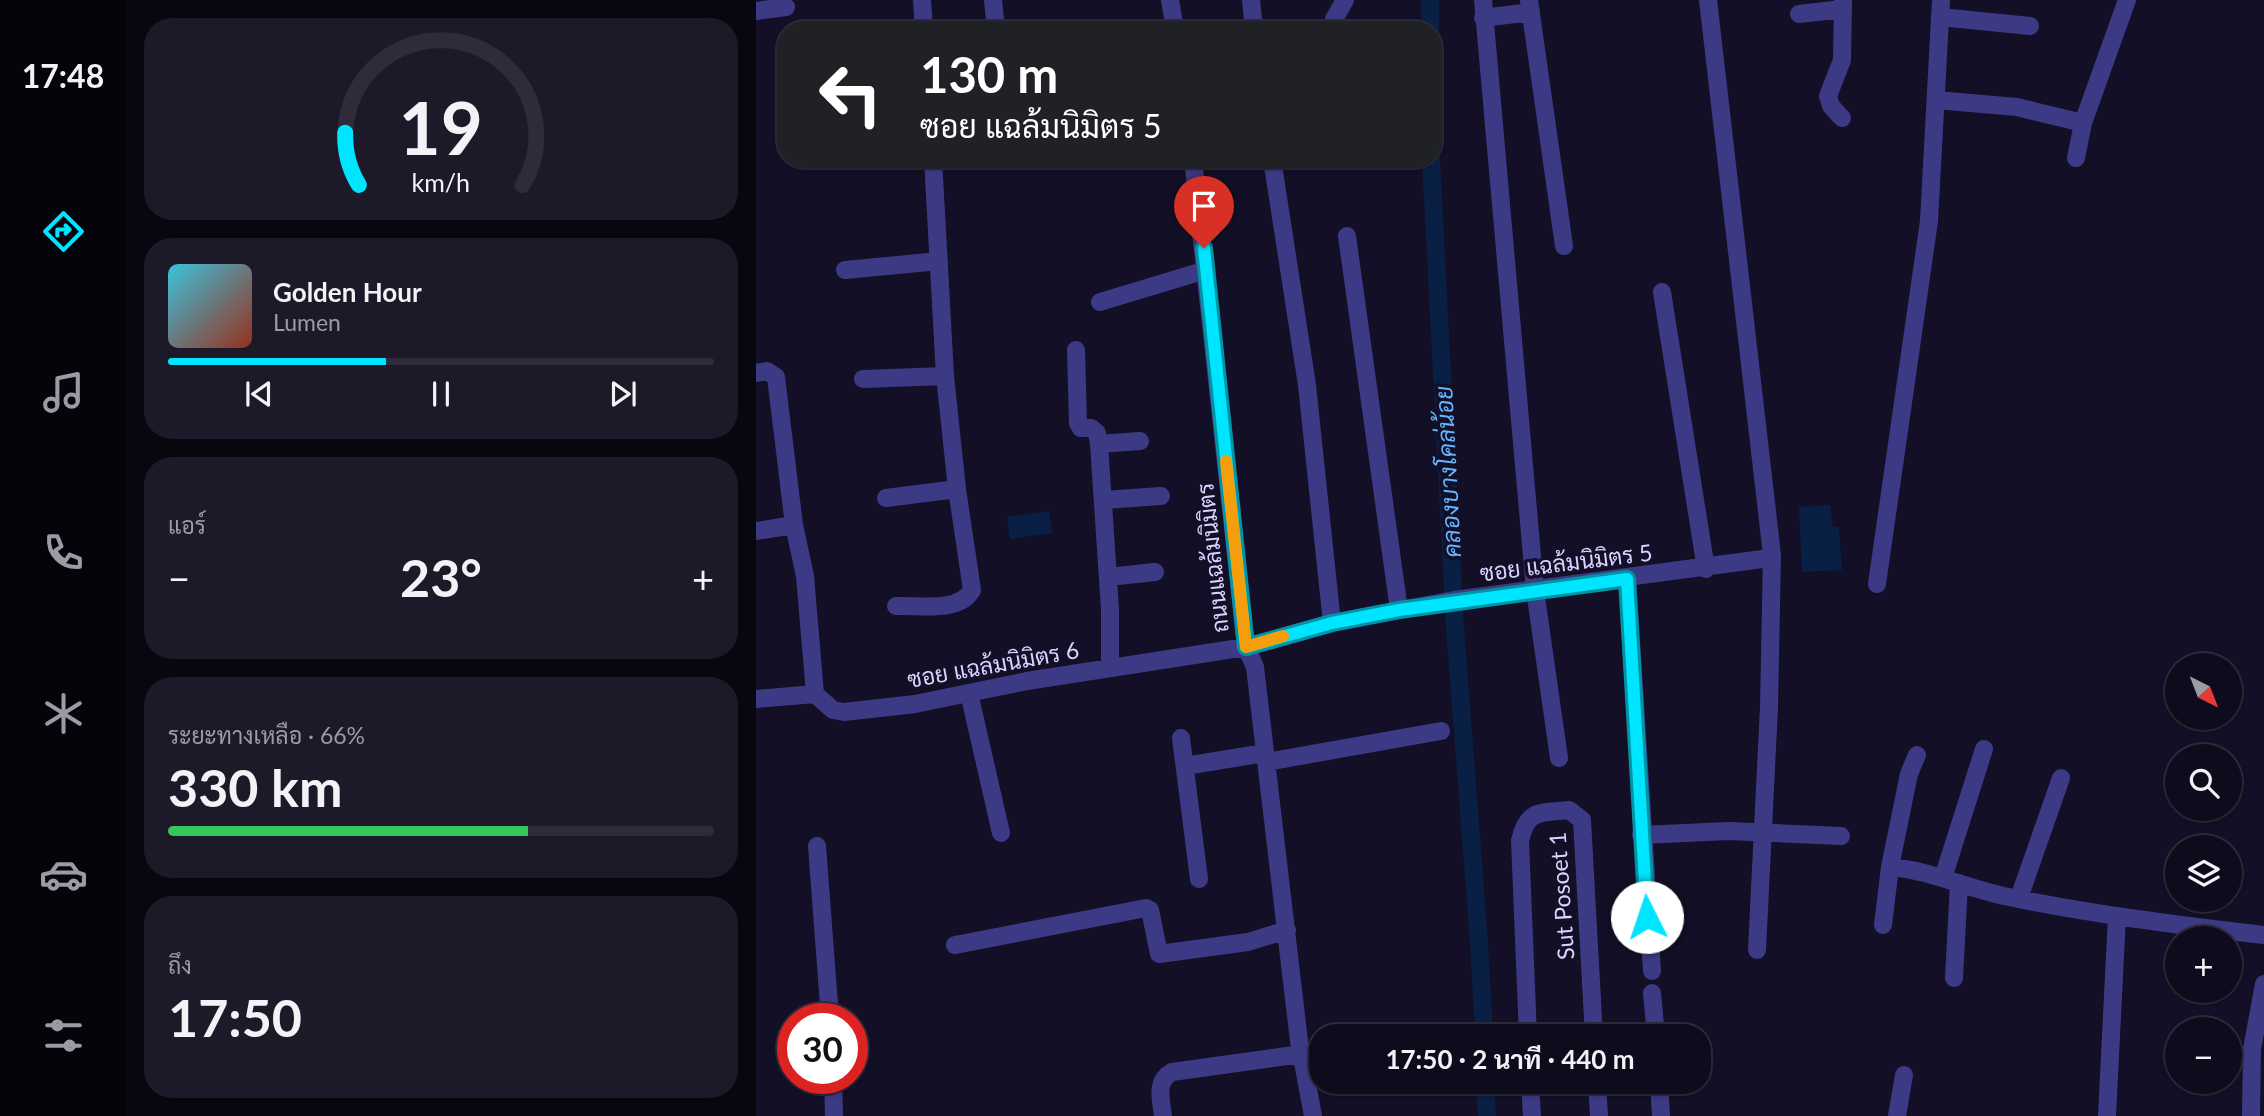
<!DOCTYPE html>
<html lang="th">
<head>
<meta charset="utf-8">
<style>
	:root { --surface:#0e0b1c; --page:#1c1929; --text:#f1f3f6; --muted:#9b9ba3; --line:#2e2b3b; --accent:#00e5ff }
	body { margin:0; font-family:Lato,Sarabun,sans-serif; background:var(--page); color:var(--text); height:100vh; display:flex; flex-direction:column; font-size:26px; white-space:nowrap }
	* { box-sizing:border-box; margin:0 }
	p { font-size:23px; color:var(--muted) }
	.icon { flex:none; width:38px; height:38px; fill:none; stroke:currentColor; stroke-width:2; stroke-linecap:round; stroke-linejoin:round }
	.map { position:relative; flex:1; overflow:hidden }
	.details { display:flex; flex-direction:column; gap:18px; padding:18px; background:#08060f; width:630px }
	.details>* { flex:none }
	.guide { position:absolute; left:21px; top:21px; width:665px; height:147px; border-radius:28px; box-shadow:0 2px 5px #0004,0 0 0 2px var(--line); background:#202124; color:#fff; overflow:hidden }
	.needle { width:46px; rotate:138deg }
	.tools { position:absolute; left:1409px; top:653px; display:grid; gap:14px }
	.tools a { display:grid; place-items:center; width:77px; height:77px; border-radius:50%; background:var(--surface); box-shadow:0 2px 5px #0004,0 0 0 2px var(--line); font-size:35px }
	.speed { position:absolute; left:21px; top:1003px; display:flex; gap:14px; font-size:35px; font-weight:700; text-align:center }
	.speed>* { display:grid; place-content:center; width:91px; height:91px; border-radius:50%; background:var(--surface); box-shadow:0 2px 5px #0004,0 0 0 2px var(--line); line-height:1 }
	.speed .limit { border:10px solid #d22; background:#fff; color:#111 }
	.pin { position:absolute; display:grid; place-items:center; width:60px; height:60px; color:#fff; margin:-72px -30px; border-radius:50% 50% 50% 0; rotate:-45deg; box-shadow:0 0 7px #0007 }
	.pin .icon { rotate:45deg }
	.me { position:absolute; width:77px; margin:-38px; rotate:356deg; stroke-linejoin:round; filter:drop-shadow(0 0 5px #0008) }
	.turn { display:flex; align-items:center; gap:24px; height:147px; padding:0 28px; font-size:32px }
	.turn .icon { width:91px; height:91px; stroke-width:2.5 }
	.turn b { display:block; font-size:49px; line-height:60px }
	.big { font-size:52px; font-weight:700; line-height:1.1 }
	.details .widget { flex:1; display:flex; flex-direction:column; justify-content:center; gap:10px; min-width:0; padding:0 24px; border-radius:28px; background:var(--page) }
	.details .dial { align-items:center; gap:0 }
	.dial svg { height:182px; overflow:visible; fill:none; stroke:var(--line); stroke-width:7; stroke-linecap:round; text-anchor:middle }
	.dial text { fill:var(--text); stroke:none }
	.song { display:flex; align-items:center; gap:21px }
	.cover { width:84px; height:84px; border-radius:10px; background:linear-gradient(135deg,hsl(190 70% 55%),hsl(10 70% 35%)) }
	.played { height:7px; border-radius:4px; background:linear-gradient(90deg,var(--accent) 40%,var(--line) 40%) }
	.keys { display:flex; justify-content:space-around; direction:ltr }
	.heat { display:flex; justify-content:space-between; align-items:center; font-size:38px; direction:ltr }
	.charge { height:10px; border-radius:5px; background:linear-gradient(90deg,#34c759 66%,var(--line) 0) }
	.trip { position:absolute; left:553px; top:1024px; width:402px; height:70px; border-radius:28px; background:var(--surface); box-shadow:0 2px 5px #0004,0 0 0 2px var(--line); font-weight:700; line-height:70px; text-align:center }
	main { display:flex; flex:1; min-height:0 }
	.menu { display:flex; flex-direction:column; width:126px; justify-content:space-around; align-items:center; background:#06040b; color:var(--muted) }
	.menu .icon { width:49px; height:49px }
	.menu .on { color:var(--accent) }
	.menu b { font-size:32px; color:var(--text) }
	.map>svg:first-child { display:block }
	.water { fill:#0a1f44 }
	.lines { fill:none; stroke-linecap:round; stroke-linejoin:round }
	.canal { stroke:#0a1f44; stroke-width:18 }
	.minor { stroke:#3d3a85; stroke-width:18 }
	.route-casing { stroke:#0095a6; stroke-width:18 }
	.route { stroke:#00e5ff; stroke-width:12 }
	.slow { stroke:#f59e0b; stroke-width:12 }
	.labels { text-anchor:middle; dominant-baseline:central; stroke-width:7; stroke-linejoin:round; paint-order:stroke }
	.street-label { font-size:23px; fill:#d9d4ff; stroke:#130f26 }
	.water-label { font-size:24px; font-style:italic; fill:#62b6ff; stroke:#130f26 }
</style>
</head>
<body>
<main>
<nav class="menu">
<b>17:48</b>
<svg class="icon on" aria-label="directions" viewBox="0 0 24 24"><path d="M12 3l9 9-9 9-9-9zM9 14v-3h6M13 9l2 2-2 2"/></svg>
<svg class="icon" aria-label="music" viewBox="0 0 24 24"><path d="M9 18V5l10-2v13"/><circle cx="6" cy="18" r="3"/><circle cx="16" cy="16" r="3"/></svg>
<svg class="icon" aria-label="phone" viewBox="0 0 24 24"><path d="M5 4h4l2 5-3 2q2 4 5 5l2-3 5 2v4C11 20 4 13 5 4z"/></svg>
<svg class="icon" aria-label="climate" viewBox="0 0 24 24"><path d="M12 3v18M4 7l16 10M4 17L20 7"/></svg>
<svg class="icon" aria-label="car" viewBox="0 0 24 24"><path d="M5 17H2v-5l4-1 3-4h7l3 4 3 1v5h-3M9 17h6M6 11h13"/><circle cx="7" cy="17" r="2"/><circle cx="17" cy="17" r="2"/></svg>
<svg class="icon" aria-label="filters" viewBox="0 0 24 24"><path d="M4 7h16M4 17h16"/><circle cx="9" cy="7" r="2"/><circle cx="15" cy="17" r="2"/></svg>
</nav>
<section class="details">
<div class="widget dial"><svg viewBox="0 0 100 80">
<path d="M14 69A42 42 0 1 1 86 69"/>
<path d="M14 69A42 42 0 0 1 8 46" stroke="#00e5ff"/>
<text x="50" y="56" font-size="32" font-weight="700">19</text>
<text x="50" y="72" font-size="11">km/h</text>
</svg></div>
<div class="widget">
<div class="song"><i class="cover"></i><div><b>Golden Hour</b><p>Lumen</p></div></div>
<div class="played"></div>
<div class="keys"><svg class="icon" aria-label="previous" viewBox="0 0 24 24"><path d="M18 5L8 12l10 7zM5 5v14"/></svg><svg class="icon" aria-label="pause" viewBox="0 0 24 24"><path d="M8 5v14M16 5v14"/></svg><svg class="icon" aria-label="next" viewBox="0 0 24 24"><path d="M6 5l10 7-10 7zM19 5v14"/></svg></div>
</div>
<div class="widget"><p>แอร์</p>
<div class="heat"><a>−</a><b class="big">23°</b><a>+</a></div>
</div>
<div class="widget"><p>ระยะทางเหลือ · 66%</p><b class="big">330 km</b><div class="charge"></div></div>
<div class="widget"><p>ถึง</p><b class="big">17:50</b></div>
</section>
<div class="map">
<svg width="1508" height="1116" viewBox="0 0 1508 1116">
	<rect width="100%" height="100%" fill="#130f26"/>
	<path class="water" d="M1074 505 1077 527H1083L1086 570 1046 572 1043 507Z
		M293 511 296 533 254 539 251 517Z"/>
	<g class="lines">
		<path class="canal" d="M674 30V0
			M675 159 699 628 723 942 728 1036
			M729 1082 731 1116"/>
		<path class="minor" d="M166 0 168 30
			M237 0 240 30
			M414 0 419 30
			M495 0 498 30
			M727 0 779 590 803 758
			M773 0 808 246
			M952 0 1016 555 1013 707 1001 950
			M0 11 30 7
			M1043 14 1087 9
			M1184 17 1274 26
			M727 18 775 12
			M579 30 578 19 589 0
			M1180 100 1261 107 1327 123
			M1086 118 1075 106 1072 96 1086 60 1087 0
			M1320 158 1327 123 1371 0
			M437 159 490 647 499 667 543 1041 557 1116
			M516 159 551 385 576 623
			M591 236 643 610
			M89 270 183 261
			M906 292 950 569
			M344 302 450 270
			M320 350 322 423 325 428H335L341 433 343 444 354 609V668
			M0 373 11 371 20 377 38 525 49 576 59 694
			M107 379 189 376
			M343 444 384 441
			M130 498 201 489 189 376 177 159
			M348 500 405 496
			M0 531 38 525
			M352 577 399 572
			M871 579 896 971
			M1121 584 1173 221 1185 0
			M140 606C165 605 203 613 216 590L201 489
			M213 693 245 833
			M0 699 59 694 77 710 88 712 159 704 271 681 490 647 576 623 698 600 1014 558
			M425 738 443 879
			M1161 755 1153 774 1134 867C1173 870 1210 888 1248 896 1333 914 1421 925 1508 935
			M510 762 685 731
			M429 766 509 753
			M885 835 973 831 1085 836
			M61 846 74 1018
			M1187 878 1228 749
			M1263 898 1305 778
			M1127 925 1134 867
			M199 945 390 908 394 910 403 954 492 942 531 930
			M1198 978 1203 883
			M896 993 900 1036
			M772 1036 764 841C771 809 784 813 813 810L826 820 838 1036
			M77 1078 78 1116
			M774 1082 776 1116
			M841 1082 843 1116
			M903 1082 905 1116
			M407 1116C405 1099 399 1081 416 1072L545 1054
			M1141 1116 1148 1075
			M1351 1116 1361 916
			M1495 1116 1496 1049 1508 984"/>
	</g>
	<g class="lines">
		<g class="route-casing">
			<path id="route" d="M448 248 490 647 576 623 643 610 871 579 891 917"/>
		</g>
		<use href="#route" class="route"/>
		<path class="slow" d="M470 461 490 647 527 636"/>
	</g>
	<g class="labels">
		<g class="street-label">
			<text transform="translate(456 558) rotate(-96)">ถนนแฉล้มนิมิตร</text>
			<text transform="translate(810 562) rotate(-7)">ซอย แฉล้มนิมิตร 5</text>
			<text transform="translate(237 664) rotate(-10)">ซอย แฉล้มนิมิตร 6</text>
			<text transform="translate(805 896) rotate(-94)">Sut Posoet 1</text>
		</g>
		<g class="water-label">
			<text transform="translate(691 472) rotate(-93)">คลองบางโคล่น้อย</text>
		</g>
	</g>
</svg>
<div class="tools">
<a><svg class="needle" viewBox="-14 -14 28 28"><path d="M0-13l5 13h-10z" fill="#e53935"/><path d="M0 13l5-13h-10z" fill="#9b9ba3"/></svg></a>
<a><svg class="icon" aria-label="search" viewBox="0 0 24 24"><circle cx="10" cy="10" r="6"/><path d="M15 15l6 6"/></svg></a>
<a><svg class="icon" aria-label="layers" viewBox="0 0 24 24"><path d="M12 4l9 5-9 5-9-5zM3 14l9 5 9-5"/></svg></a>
<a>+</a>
<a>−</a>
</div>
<div class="speed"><div class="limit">30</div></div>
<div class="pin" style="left:448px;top:248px;background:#d93025"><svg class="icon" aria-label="arrive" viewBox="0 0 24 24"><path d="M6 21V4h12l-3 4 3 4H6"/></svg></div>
<svg class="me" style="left:891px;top:917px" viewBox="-20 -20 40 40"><circle r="19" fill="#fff"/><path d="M0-13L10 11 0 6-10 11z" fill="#00e5ff"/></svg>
<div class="trip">17:50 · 2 นาที · 440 m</div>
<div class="guide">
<div class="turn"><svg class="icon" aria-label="left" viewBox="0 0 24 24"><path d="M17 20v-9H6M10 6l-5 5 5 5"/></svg><div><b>130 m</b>ซอย แฉล้มนิมิตร 5</div></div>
</div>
</div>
</main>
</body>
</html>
